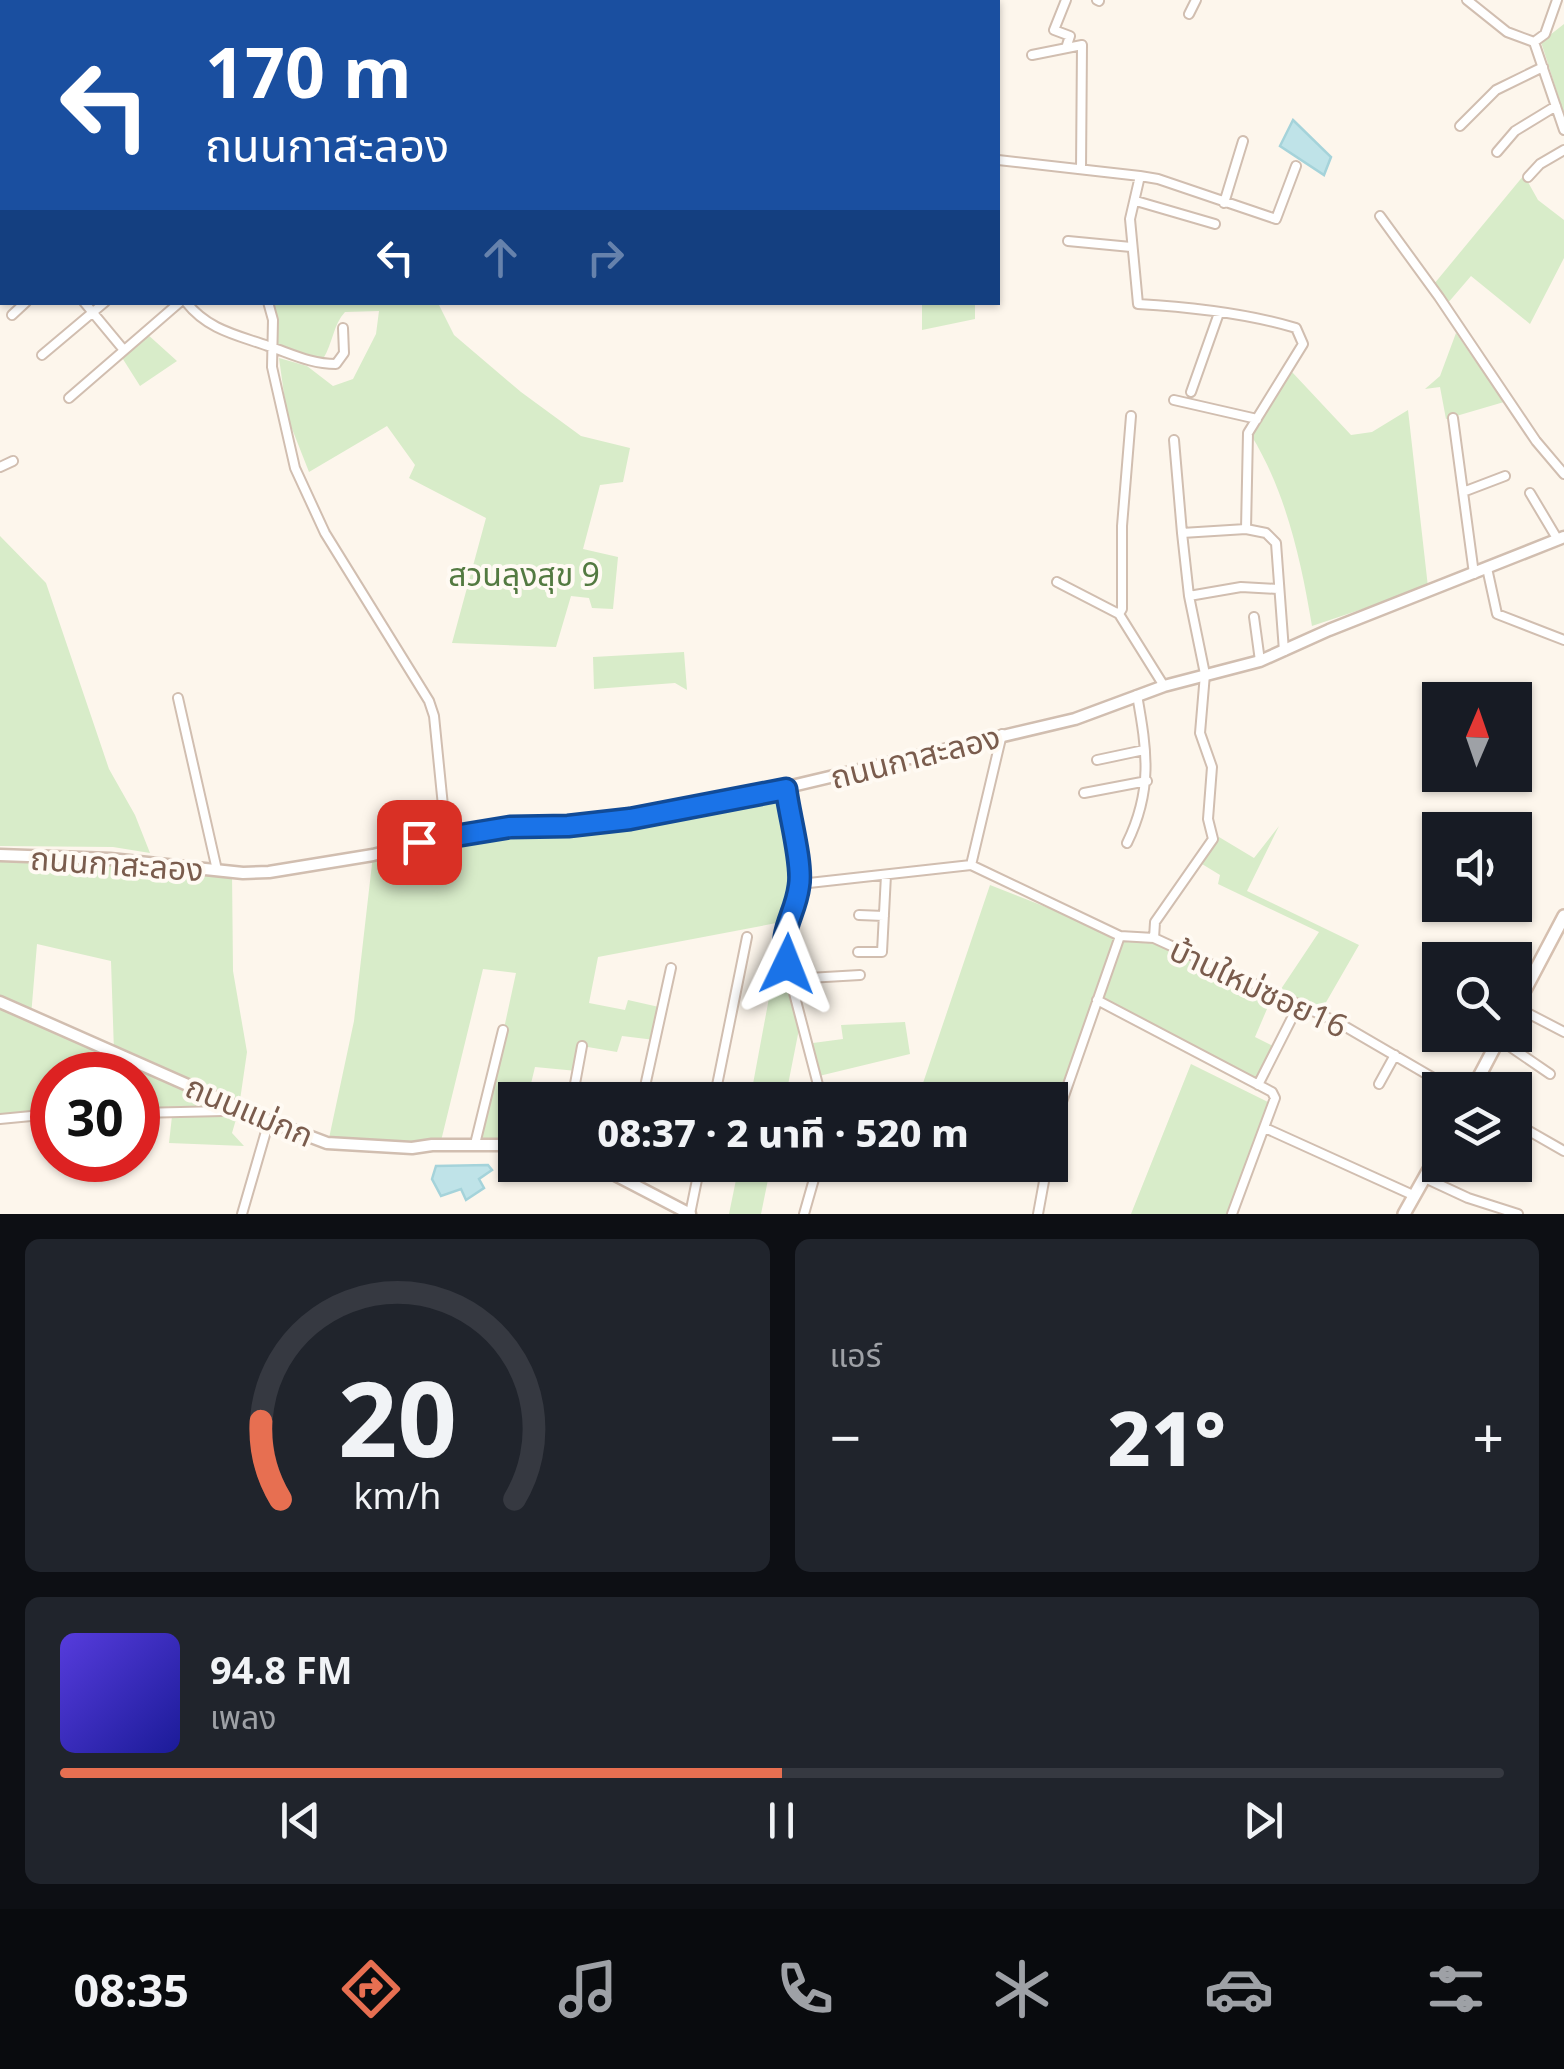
<!DOCTYPE html>
<html lang="th">
<head>
<meta charset="utf-8">
<style>
	:root { --surface:#171b24; --page:#20242c; --text:#f1f3f6; --muted:#9ea1a6; --line:#363941; --accent:#e76f51 }
	body { margin:0; font-family:"Noto Sans","Noto Sans Thai",sans-serif; background:var(--page); color:var(--text); height:100vh; display:flex; flex-direction:column; font-size:38px; white-space:nowrap }
	* { box-sizing:border-box; margin:0 }
	p { font-size:32px; color:var(--muted) }
	.icon { flex:none; width:55px; height:55px; fill:none; stroke:currentColor; stroke-width:2; stroke-linecap:round; stroke-linejoin:round }
	.map { position:relative; height:1214px; overflow:hidden }
	.sheet { display:flex; flex-direction:column; gap:25px; padding:25px; background:#0d0f14; flex:1 }
	.sheet>* { flex:none }
	.hud { position:absolute; left:0px; top:0px; width:1000px; height:305px; box-shadow:0 2px 8px #0004; background:#1a4fa0; color:#fff; overflow:hidden }
	.needle { width:65px; rotate:2deg }
	.tools { position:absolute; left:1422px; top:682px; display:grid; gap:20px }
	.tools a { display:grid; place-items:center; width:110px; height:110px; border-radius:0px; background:var(--surface); box-shadow:0 2px 8px #0004; font-size:50px }
	.speed { position:absolute; left:30px; top:1052px; display:flex; gap:20px; font-size:50px; font-weight:700; text-align:center }
	.speed>* { display:grid; place-content:center; width:130px; height:130px; border-radius:50%; background:var(--surface); box-shadow:0 2px 8px #0004; line-height:1 }
	.speed .limit { border:15px solid #d22; background:#fff; color:#111 }
	.pin { position:absolute; display:grid; place-items:center; width:85px; height:85px; color:#fff; margin:-42px; border-radius:20px; box-shadow:0 5px 15px #0006 }
	.me { position:absolute; width:110px; margin:-55px; rotate:2deg; stroke-linejoin:round; filter:drop-shadow(0 0 8px #0008) }
	.turn { display:flex; align-items:center; gap:35px; height:210px; padding:0 40px; font-size:45px }
	.turn .icon { width:130px; height:130px; stroke-width:2.5 }
	.turn b { display:block; font-size:70px; line-height:85px }
	.lanes { display:flex; align-items:center; height:95px; padding:0 40px; background:#0003; justify-content:center; gap:50px; direction:ltr }
	.lanes .off { opacity:.35 }
	.big { font-size:75px; font-weight:800; line-height:1.1 }
	.sheet .card { flex:1; display:flex; flex-direction:column; justify-content:center; gap:15px; min-width:0; padding:0 35px; border-radius:15px; background:var(--page) }
	.sheet .dial { align-items:center; gap:0 }
	.dial svg { height:260px; overflow:visible; fill:none; stroke:var(--line); stroke-width:7; stroke-linecap:round; text-anchor:middle }
	.dial text { fill:var(--text); stroke:none }
	.song { display:flex; align-items:center; gap:30px }
	.cover { width:120px; height:120px; border-radius:15px; background:linear-gradient(135deg,hsl(250 70% 55%),hsl(240 70% 35%)) }
	.played { height:10px; border-radius:5px; background:linear-gradient(90deg,var(--accent) 50%,var(--line) 50%) }
	.keys { display:flex; justify-content:space-around; direction:ltr }
	.heat { display:flex; justify-content:space-between; align-items:center; font-size:55px; direction:ltr }
	.sheet .tiles { flex:1; display:grid; gap:25px; grid-template-columns:1fr 1fr }
	.card:last-child { grid-column:span 2 }
	.trip { position:absolute; left:498px; top:1082px; width:570px; height:100px; border-radius:0px; background:var(--surface); box-shadow:0 2px 8px #0004; font-weight:800; line-height:100px; text-align:center }
	.tabs { display:flex; height:160px; justify-content:space-around; align-items:center; background:#090b0e; color:var(--muted) }
	.tabs .icon { width:70px; height:70px }
	.tabs .on { color:var(--accent) }
	.tabs b { font-size:45px; color:var(--text) }
	.map>svg:first-child { display:block }
	.green { fill:#d8ecc9 }
	.water { fill:#bfe3e8; stroke:#a5d3da; stroke-width:2.5 }
	.lines { fill:none; stroke-linecap:round; stroke-linejoin:round }
	.minor-casing { stroke:#d1beb0; stroke-width:12 }
	.tertiary-casing { stroke:#d1beb0; stroke-width:15 }
	.secondary-casing { stroke:#d6c0b0; stroke-width:16 }
	.minor { stroke:#fff; stroke-width:8 }
	.tertiary { stroke:#fff; stroke-width:10 }
	.secondary { stroke:#fff; stroke-width:11 }
	.route-casing { stroke:#114b97; stroke-width:25 }
	.route { stroke:#1a73e8; stroke-width:18 }
	.labels { text-anchor:middle; dominant-baseline:central; stroke-width:8; stroke-linejoin:round; paint-order:stroke }
	.park-label { font-size:32px; fill:#537a41; stroke:#fffaf3 }
	.street-label { font-size:32px; fill:#7a5c4d; stroke:#fffaf3 }
</style>
</head>
<body>
<div class="map">
<svg width="1564" height="1214" viewBox="0 0 1564 1214">
	<rect width="100%" height="100%" fill="#fdf6ec"/>
	<path class="green" d="M1564 24V114L1541 42Z
		M1524 175 1538 200 1564 220V258L1530 324 1471 276 1447 304 1434 284Z
		M274 303H438L454 335 521 392 581 436 630 448 623 482 600 485 583 549 618 557 613 609 592 608 589 598 571 596 556 647 452 643 486 518 409 478 415 465 387 426 309 472 287 416 279 358 307 366 333 386 353 379 376 334 379 311 345 312C333 325 333 343 323 359L303 356 277 345Z
		M922 303H975V319L922 330Z
		M146 333 177 361 140 386 121 356Z
		M1456 333 1504 402 1446 419 1440 387 1425 389 1440 376Z
		M1292 372 1351 435 1372 432 1408 410 1428 587 1312 626C1301 560 1286 492 1251 435Z
		M0 536 46 583 109 769 135 815 150 853 113 847 0 846Z
		M684 652 687 690 675 683 594 689 593 657Z
		M786 789 800 884 787 921 598 957 589 1003 625 1010 628 1000 659 1007 655 1040 622 1036 617 1052 582 1046 577 1071 535 1067 527 1100H515V1145L479 1144 516 973 483 969 440 1145 328 1143 354 1021 373 855 446 836 561 826Z
		M1279 826 1247 891 1359 945 1321 1011 1279 992 1319 932 1218 884 1220 875 1202 864 1219 837 1254 858Z
		M0 855 232 872 233 971 247 1052 239 1107 114 1052 111 961 37 944 31 1016 0 1002Z
		M990 885 1120 936 1154 938 1273 995 1255 1037 1277 1048 1258 1085 1098 1001 1050 1132V1100H961L922 1086Z
		M787 964 801 1019 785 1100H750L769 998Z
		M0 1007 213 1103 212 1109 138 1110V1075H52V1111L0 1115Z
		M905 1022 910 1054 819 1076 813 1043 843 1039 841 1025Z
		M1191 1064 1270 1103 1230 1214H1131Z
		M172 1116H237L232 1133 244 1146 169 1143Z
		M739 1165H771L761 1214H729Z"/>
	<path class="water" d="M1293 120 1331 157 1324 175 1280 146Z
		M488 1165 492 1170 479 1179 484 1188 466 1200 461 1189 441 1196 432 1179 436 1166Z"/>
	<g class="lines">
		<g class="minor-casing">
			<path id="minor" d="M45 0 49 2
				M168 0 169 2
				M222 0 225 2
				M292 0 295 2
				M461 0 465 2
				M1066 0 1054 30 1070 36 1067 45
				M1097 0 1099 1
				M1467 0 1507 32 1534 42 1545 34 1557 0
				M84 2 85 0
				M192 2 195 0
				M300 2 302 0
				M349 2 350 0
				M381 2 383 0
				M445 2 446 0
				M481 2 482 0
				M543 2 544 0
				M0 6 2 10
				M1189 14 1196 0
				M1534 42 1564 130
				M1032 55 1082 45 1081 169
				M0 58 2 60
				M1460 126 1496 90 1543 67
				M1497 152 1515 131 1556 106
				M998 160 1140 176 1130 219 1138 304C1190 307 1246 313 1296 328L1303 344 1248 433 1246 529 1182 533 1189 596 1205 674 1200 733 1212 767 1208 819 1213 839 1155 922 1154 938 1339 1023 1454 1090
				M1140 176 1158 179 1276 219 1296 166
				M1528 177 1540 164 1564 150
				M1136 201 1215 224
				M1224 203 1243 141
				M1380 216 1439 297 1536 441 1564 474
				M1068 241 1131 247
				M0 242 2 239
				M84 302 123 349
				M186 302C208 330 237 335 268 346 292 354 311 364 336 364L344 353 343 328
				M268 302 273 320 272 367 295 468 325 533 429 701 434 716 446 836
				M12 315 26 302
				M42 355 105 302
				M1191 392 1219 313
				M69 398 180 302
				M1174 400 1257 419
				M1131 416 1122 526V609L1119 614 1164 686
				M1453 418 1474 574
				M1174 440 1182 533
				M0 467 13 461
				M1463 492 1505 476
				M1530 493 1558 540
				M1246 529 1266 533 1276 543 1284 651
				M1487 568 1497 614 1564 640
				M1057 582 1119 614
				M1189 596 1241 587 1278 589
				M1254 617 1260 661
				M178 698 217 870
				M1002 734 971 865 1120 936 1154 938
				M1097 760 1144 750
				M786 789 800 884 785 926 783 951 822 1100
				M1084 793 1147 781
				M1127 843C1153 790 1147 751 1137 695
				M800 884 971 865
				M859 915 884 916
				M858 952H882L886 875
				M791 979 860 975
				M1097 1000 1272 1092 1275 1098 1232 1214
				M1516 1007 1564 1032
				M1499 1039 1550 1074
				M1379 1084 1395 1055
				M1258 1085 1298 1006
				M572 1100 582 1046
				M642 1100 671 968
				M714 1100 747 937
				M138 1113 223 1111 237 1107
				M0 1119 52 1114
				M1515 1123 1564 1151
				M1265 1128 1415 1196
				M1050 1136 1120 936
				M475 1144 503 1030
				M1425 1178 1468 1198 1518 1214
				M625 1179 628 1165
				M242 1214 269 1121
				M690 1214 700 1165
				M804 1214 818 1165
				M1038 1214 1047 1165"/>
		</g>
		<g class="tertiary-casing">
			<path id="tertiary" d="M0 855 110 859 243 873 269 872 373 855 446 836 510 827 568 826 686 811 1075 719 1164 686 1260 661 1329 630 1564 537
				M0 1002 269 1121 327 1143 412 1148 432 1145H515
				M596 1165 690 1214"/>
		</g>
		<g class="secondary-casing">
			<path id="secondary" d="M1515 1009 1564 916
				M1472 1090 1501 1035
				M1404 1214 1440 1150"/>
		</g>
		<use href="#minor" class="minor"/>
		<use href="#tertiary" class="tertiary"/>
		<use href="#secondary" class="secondary"/>
	</g>
	<g class="lines">
		<g class="route-casing">
			<path id="route" d="M419 842 510 827 568 826 630 819 786 789C789 814 803 864 799 886 795 917 778 929 787 964"/>
		</g>
		<use href="#route" class="route"/>
	</g>
	<g class="labels">
		<g class="park-label">
			<text x="524" y="573">สวนลุงสุข 9</text>
		</g>
		<g class="street-label">
			<text transform="translate(915 756) rotate(-14)">ถนนกาสะลอง</text>
			<text transform="translate(117 863) rotate(4)">ถนนกาสะลอง</text>
			<text transform="translate(1259 987) rotate(25)">บ้านใหม่ซอย16</text>
			<text transform="translate(250 1110) rotate(23)">ถนนแม่กก</text>
		</g>
	</g>
</svg>
<div class="tools">
<a><svg class="needle" viewBox="-14 -14 28 28"><path d="M0-13l5 13h-10z" fill="#e53935"/><path d="M0 13l5-13h-10z" fill="#9ea1a6"/></svg></a>
<a><svg class="icon" aria-label="sound" viewBox="0 0 24 24"><path d="M4 9h4l5-4v14l-5-4H4zM17 9q2 3 0 6"/></svg></a>
<a><svg class="icon" aria-label="search" viewBox="0 0 24 24"><circle cx="10" cy="10" r="6"/><path d="M15 15l6 6"/></svg></a>
<a><svg class="icon" aria-label="layers" viewBox="0 0 24 24"><path d="M12 4l9 5-9 5-9-5zM3 14l9 5 9-5"/></svg></a>
</div>
<div class="speed"><div class="limit">30</div></div>
<div class="pin" style="left:419px;top:842px;background:#d93025"><svg class="icon" aria-label="arrive" viewBox="0 0 24 24"><path d="M6 21V4h12l-3 4 3 4H6"/></svg></div>
<svg class="me" style="left:787px;top:964px" viewBox="-20 -20 40 40"><path d="M0-17L14 15 0 8-14 15z" fill="#1a73e8" stroke="#fff" stroke-width="4"/></svg>
<div class="trip">08:37 · 2 นาที · 520 m</div>
<div class="hud">
<div class="turn"><svg class="icon" aria-label="left" viewBox="0 0 24 24"><path d="M17 20v-9H6M10 6l-5 5 5 5"/></svg><div><b>170 m</b>ถนนกาสะลอง</div></div>
<div class="lanes"><svg class="icon" aria-label="left" viewBox="0 0 24 24"><path d="M17 20v-9H6M10 6l-5 5 5 5"/></svg><svg class="icon off" aria-label="ahead" viewBox="0 0 24 24"><path d="M12 20V5M6 11l6-6 6 6"/></svg><svg class="icon off" aria-label="right" viewBox="0 0 24 24"><path d="M7 20v-9h11M14 6l5 5-5 5"/></svg></div>
</div>
</div>
<section class="sheet">
<div class="tiles">
<div class="card dial"><svg viewBox="0 0 100 80">
<path d="M14 69A42 42 0 1 1 86 69"/>
<path d="M14 69A42 42 0 0 1 8 45" stroke="#e76f51"/>
<text x="50" y="56" font-size="32" font-weight="700">20</text>
<text x="50" y="72" font-size="11">km/h</text>
</svg></div>
<div class="card"><p>แอร์</p>
<div class="heat"><a>−</a><b class="big">21°</b><a>+</a></div>
</div>
<div class="card">
<div class="song"><i class="cover"></i><div><b>94.8 FM</b><p>เพลง</p></div></div>
<div class="played"></div>
<div class="keys"><svg class="icon" aria-label="previous" viewBox="0 0 24 24"><path d="M18 5L8 12l10 7zM5 5v14"/></svg><svg class="icon" aria-label="pause" viewBox="0 0 24 24"><path d="M8 5v14M16 5v14"/></svg><svg class="icon" aria-label="next" viewBox="0 0 24 24"><path d="M6 5l10 7-10 7zM19 5v14"/></svg></div>
</div>
</div>
</section>
<nav class="tabs">
<b>08:35</b>
<svg class="icon on" aria-label="directions" viewBox="0 0 24 24"><path d="M12 3l9 9-9 9-9-9zM9 14v-3h6M13 9l2 2-2 2"/></svg>
<svg class="icon" aria-label="music" viewBox="0 0 24 24"><path d="M9 18V5l10-2v13"/><circle cx="6" cy="18" r="3"/><circle cx="16" cy="16" r="3"/></svg>
<svg class="icon" aria-label="phone" viewBox="0 0 24 24"><path d="M5 4h4l2 5-3 2q2 4 5 5l2-3 5 2v4C11 20 4 13 5 4z"/></svg>
<svg class="icon" aria-label="climate" viewBox="0 0 24 24"><path d="M12 3v18M4 7l16 10M4 17L20 7"/></svg>
<svg class="icon" aria-label="car" viewBox="0 0 24 24"><path d="M5 17H2v-5l4-1 3-4h7l3 4 3 1v5h-3M9 17h6M6 11h13"/><circle cx="7" cy="17" r="2"/><circle cx="17" cy="17" r="2"/></svg>
<svg class="icon" aria-label="filters" viewBox="0 0 24 24"><path d="M4 7h16M4 17h16"/><circle cx="9" cy="7" r="2"/><circle cx="15" cy="17" r="2"/></svg>
</nav>
</body>
</html>
